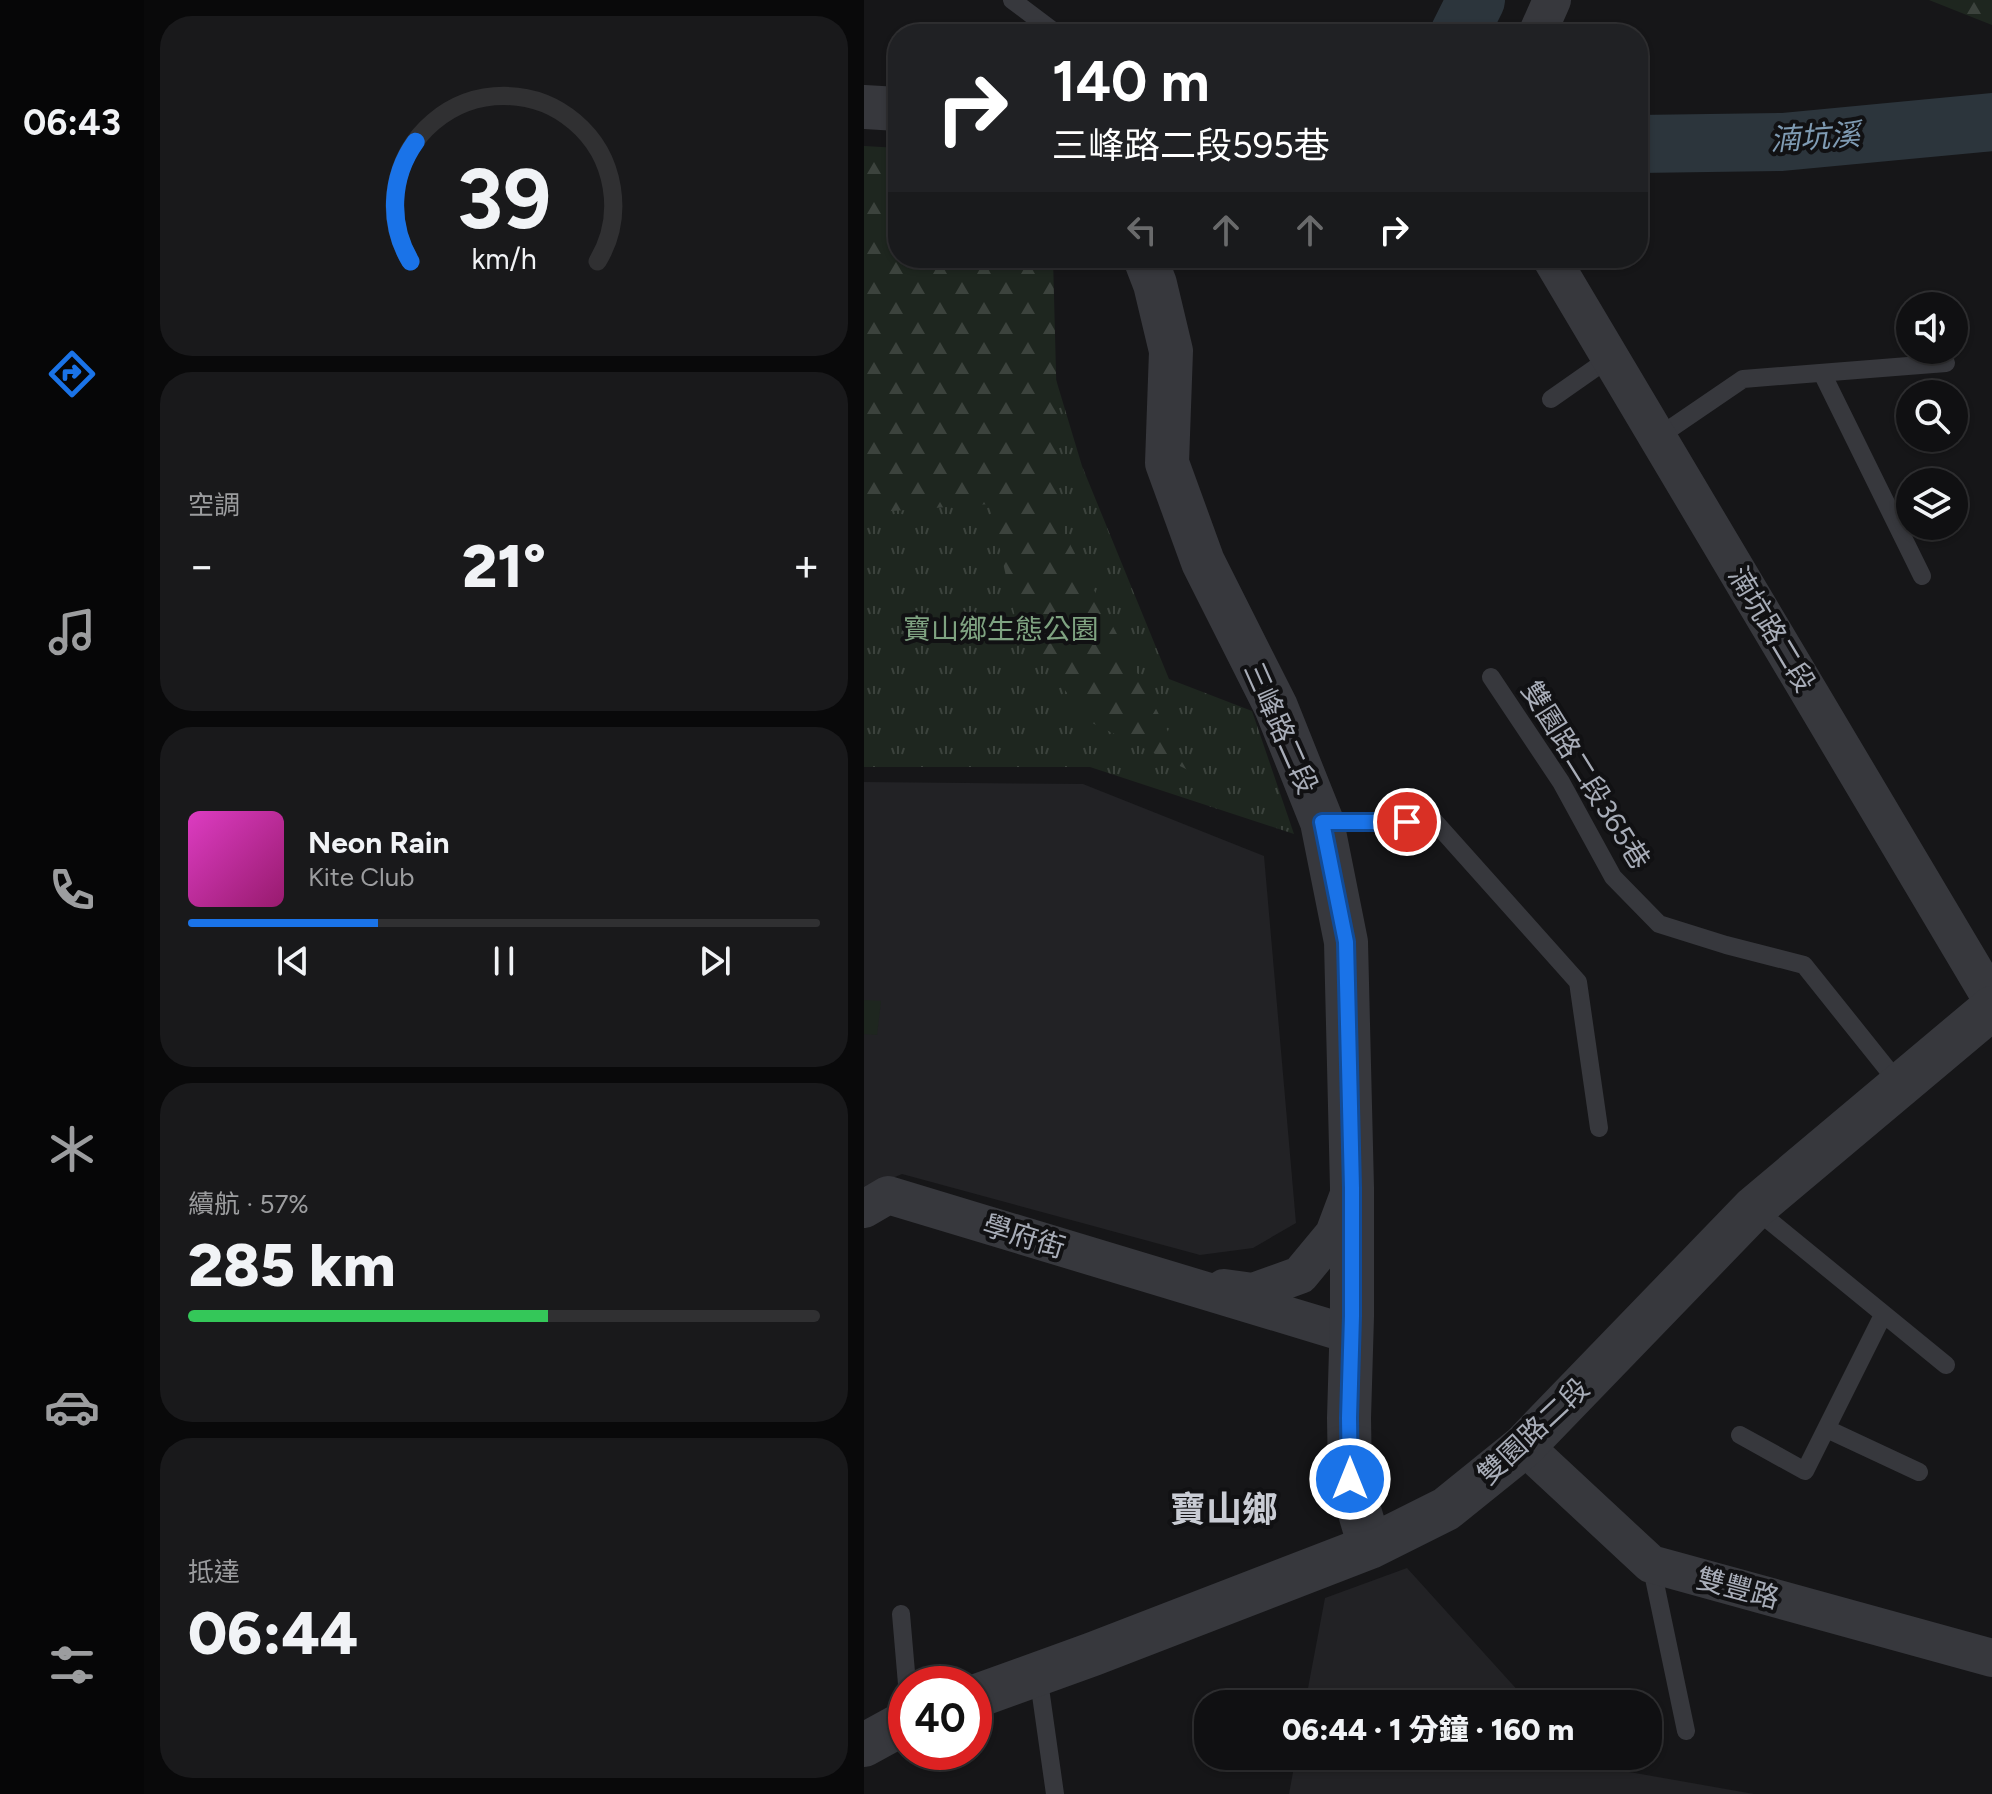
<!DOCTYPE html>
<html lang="zh-TW">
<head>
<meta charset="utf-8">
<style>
	:root { --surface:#101012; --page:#19191b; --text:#f1f3f6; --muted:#9c9d9f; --line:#303032; --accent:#1a73e8 }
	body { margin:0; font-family:Figtree,"Noto Sans TC",sans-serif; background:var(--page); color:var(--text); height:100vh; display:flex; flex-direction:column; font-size:30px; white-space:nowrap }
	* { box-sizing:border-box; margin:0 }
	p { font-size:26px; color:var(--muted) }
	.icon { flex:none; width:44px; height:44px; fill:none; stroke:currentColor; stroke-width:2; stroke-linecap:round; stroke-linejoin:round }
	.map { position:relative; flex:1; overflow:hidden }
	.panel { display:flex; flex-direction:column; gap:16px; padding:16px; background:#09090a; width:720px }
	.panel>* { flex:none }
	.top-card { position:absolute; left:24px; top:24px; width:760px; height:244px; border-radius:32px; box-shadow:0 2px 6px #0004,0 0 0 2px var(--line); background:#202124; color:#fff; overflow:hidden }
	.buttons { position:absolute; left:1032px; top:292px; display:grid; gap:16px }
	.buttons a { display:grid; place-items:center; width:72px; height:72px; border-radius:50%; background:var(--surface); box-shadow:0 2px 6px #0004,0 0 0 2px var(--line); font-size:40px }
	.speed { position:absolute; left:24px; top:1666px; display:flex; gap:16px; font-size:40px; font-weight:700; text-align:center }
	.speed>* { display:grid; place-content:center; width:104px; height:104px; border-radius:50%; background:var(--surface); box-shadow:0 2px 6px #0004,0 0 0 2px var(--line); line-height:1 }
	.speed .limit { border:12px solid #d22; background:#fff; color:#111 }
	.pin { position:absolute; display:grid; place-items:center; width:68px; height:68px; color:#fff; margin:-34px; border:4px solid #fff; border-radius:50%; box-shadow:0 2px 8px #0007 }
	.me { position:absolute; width:88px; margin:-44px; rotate:0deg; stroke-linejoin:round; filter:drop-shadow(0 0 6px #0008) }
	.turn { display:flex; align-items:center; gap:28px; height:168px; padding:0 32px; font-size:36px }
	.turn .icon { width:104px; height:104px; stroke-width:2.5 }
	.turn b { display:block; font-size:56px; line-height:68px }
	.lanes { display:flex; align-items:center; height:76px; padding:0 32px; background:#0003; justify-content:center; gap:40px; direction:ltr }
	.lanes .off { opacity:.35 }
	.big { font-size:60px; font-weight:800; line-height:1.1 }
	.panel .widget { flex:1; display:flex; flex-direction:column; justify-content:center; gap:12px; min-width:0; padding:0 28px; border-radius:32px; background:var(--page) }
	.panel .dial { align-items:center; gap:0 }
	.dial svg { height:208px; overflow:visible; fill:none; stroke:var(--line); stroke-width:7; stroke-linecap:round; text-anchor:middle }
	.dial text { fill:var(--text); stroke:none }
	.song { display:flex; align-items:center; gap:24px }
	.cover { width:96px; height:96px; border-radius:12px; background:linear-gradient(135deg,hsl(310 70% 55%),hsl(320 70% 35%)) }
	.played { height:8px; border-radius:4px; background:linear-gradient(90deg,var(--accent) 30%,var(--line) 30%) }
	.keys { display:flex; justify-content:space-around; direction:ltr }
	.heat { display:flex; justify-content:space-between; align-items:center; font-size:44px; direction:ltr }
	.charge { height:12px; border-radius:6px; background:linear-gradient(90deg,#34c759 57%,var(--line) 0) }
	.trip { position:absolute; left:330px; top:1690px; width:468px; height:80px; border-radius:32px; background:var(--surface); box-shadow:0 2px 6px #0004,0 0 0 2px var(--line); font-weight:800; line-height:80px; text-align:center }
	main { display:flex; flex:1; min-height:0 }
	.dock { display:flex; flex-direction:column; width:144px; justify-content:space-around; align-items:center; background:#060607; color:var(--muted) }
	.dock .icon { width:56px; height:56px }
	.dock .selected { color:var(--accent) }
	.dock b { font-size:36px; color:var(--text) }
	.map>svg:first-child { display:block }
	.built { fill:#222225 }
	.grass { fill:url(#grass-tufts) }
	.forest { fill:url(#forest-firs) }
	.pitch { fill:#1e261f }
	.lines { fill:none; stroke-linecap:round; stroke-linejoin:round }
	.river { stroke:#2c353c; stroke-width:58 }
	.service { stroke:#37383d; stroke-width:18 }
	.minor { stroke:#37383d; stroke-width:38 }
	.tertiary { stroke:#37383d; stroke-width:44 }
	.route-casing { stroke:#114b97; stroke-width:20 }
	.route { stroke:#1a73e8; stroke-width:14 }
	.labels { text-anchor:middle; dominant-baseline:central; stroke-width:8; stroke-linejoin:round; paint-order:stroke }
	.park-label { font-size:28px; fill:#7fa381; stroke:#111113 }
	.street-label { font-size:28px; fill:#a8adb8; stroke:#111113 }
	.water-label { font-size:30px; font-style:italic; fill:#7f9bb3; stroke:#111113 }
	.district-label { font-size:36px; font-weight:bold; fill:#c9ccd4; stroke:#111113 }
</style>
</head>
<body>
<main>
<nav class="dock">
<b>06:43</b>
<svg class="icon selected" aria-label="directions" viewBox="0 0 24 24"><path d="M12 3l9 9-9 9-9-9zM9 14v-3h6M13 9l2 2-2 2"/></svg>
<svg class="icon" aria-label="music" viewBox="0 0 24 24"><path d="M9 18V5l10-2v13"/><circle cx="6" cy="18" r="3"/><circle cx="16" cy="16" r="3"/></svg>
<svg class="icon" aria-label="phone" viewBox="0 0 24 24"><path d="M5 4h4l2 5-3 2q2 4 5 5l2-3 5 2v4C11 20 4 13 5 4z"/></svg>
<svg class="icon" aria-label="climate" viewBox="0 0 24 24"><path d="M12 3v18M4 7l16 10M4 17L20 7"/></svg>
<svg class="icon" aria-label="car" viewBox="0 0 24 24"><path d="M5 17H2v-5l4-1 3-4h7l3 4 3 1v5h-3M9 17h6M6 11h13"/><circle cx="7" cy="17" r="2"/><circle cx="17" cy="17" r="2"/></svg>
<svg class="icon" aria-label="filters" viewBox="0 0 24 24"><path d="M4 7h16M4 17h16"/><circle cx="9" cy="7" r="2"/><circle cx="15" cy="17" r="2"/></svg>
</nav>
<section class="panel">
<div class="widget dial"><svg viewBox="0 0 100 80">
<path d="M14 69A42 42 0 1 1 86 69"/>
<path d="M14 69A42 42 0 0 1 16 23" stroke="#1a73e8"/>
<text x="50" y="56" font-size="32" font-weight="700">39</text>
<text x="50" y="72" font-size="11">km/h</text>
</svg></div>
<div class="widget"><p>空調</p>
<div class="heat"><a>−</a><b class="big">21°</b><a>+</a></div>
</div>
<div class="widget">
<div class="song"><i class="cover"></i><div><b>Neon Rain</b><p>Kite Club</p></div></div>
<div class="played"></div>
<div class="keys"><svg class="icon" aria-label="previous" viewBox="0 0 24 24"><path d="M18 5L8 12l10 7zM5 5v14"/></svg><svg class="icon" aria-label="pause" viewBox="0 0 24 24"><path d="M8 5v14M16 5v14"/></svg><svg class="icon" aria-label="next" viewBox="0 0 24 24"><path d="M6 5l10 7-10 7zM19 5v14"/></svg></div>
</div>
<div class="widget"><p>續航 · 57%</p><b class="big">285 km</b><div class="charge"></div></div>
<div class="widget"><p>抵達</p><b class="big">06:44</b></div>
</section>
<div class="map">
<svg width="1128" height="1794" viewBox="0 0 1128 1794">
	<defs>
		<pattern id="grass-tufts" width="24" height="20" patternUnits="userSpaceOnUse" patternTransform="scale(2)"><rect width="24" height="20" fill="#1e261f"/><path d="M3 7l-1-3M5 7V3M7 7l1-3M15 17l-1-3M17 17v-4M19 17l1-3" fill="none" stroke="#3c433d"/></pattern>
		<pattern id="forest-firs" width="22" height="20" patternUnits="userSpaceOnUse" patternTransform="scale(2)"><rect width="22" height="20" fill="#1e261f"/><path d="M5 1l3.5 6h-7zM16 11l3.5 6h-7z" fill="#3c433d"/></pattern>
	</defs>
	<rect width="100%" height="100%" fill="#161618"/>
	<path class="built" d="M0 782 219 784 400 856 432 1223 389 1248 336 1255 38 1174 0 1190Z
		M543 1568 666 1704H441L461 1598Z
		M432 1756H712L720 1764 890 1794H425Z"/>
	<path class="grass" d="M166 293 218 466 305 679 388 711 430 834 226 767H0V300Z"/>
	<path class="forest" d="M1065 0H1128V25Z
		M0 146 34 148V258H189L196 525 324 770 224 721 153 626 126 504 0 513Z"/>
	<path class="pitch" d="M0 1000 17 1001 13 1035 0 1034Z"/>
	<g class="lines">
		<path class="river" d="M595 34 612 0
			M774 144 918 142 1128 122"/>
		<path class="service" d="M148 0 193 34
			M958 373 1058 576
			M687 399 747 357
			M794 437 879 379 1082 363
			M627 677 697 782 749 877 795 924 862 945 940 965 1036 1085
			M458 822H571L714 982 735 1128
			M890 1208 1082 1365
			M963 1429 1055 1472
			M876 1435 941 1471 1019 1315
			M787 1564 822 1731
			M37 1614 43 1684
			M174 1674 191 1794"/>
		<path class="minor" d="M673 34 688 0
			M687 258 1128 1000
			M0 1209 24 1195 488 1335
			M360 1288 389 1292 436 1275 470 1234 485 1194
			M660 1446 787 1564 1128 1658"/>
		<path class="tertiary" d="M0 107 34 109
			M281 258 291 284 307 351 303 463 339 562 412 707 458 822 482 942 488 1188V1316L485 1418 486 1479 506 1547
			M110 1697 229 1654 506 1547 582 1509 660 1446 890 1208 1128 1008
			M0 1745 42 1722"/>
	</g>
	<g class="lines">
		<g class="route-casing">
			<path id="route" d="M486 1479 485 1418 488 1316V1188L482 942 458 822H543"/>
		</g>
		<use href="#route" class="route"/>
	</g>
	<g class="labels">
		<g class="park-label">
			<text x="137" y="629">寶山鄉生態公園</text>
		</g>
		<g class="street-label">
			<text transform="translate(908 629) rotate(59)">湳坑路二段</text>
			<text transform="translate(417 728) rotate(66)">三峰路二段</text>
			<text transform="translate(722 775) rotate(58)">雙園路二段365巷</text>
			<text transform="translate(160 1236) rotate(17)">學府街</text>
			<text transform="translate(669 1431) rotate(-43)">雙園路二段</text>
			<text transform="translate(874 1588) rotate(15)">雙豐路</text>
		</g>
		<g class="water-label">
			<text transform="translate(951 137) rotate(-4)">湳坑溪</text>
		</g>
		<g class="district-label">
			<text x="360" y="1509">寶山鄉</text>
		</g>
	</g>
</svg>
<div class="buttons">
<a><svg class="icon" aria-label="sound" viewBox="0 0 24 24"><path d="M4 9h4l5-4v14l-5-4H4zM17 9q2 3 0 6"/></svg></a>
<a><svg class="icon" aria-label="search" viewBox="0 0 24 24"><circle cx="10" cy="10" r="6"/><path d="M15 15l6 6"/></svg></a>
<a><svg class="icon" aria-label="layers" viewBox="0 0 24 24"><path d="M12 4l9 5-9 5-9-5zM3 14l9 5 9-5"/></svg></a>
</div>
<div class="speed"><div class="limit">40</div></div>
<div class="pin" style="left:543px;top:822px;background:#d93025"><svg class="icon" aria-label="arrive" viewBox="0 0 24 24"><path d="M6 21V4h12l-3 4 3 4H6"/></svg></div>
<svg class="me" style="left:486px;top:1479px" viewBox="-20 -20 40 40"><circle r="17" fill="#1a73e8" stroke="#fff" stroke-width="3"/><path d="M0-11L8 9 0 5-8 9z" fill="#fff"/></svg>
<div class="trip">06:44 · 1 分鐘 · 160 m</div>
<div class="top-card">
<div class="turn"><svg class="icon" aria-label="right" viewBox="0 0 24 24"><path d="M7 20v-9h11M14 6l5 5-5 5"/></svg><div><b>140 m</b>三峰路二段595巷</div></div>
<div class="lanes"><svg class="icon off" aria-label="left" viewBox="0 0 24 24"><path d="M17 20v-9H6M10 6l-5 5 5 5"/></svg><svg class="icon off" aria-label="ahead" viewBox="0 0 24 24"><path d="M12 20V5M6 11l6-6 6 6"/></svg><svg class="icon off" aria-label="ahead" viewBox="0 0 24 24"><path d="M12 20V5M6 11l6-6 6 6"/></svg><svg class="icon" aria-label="right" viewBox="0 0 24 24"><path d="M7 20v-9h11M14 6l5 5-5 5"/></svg></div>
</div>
</div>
</main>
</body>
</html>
